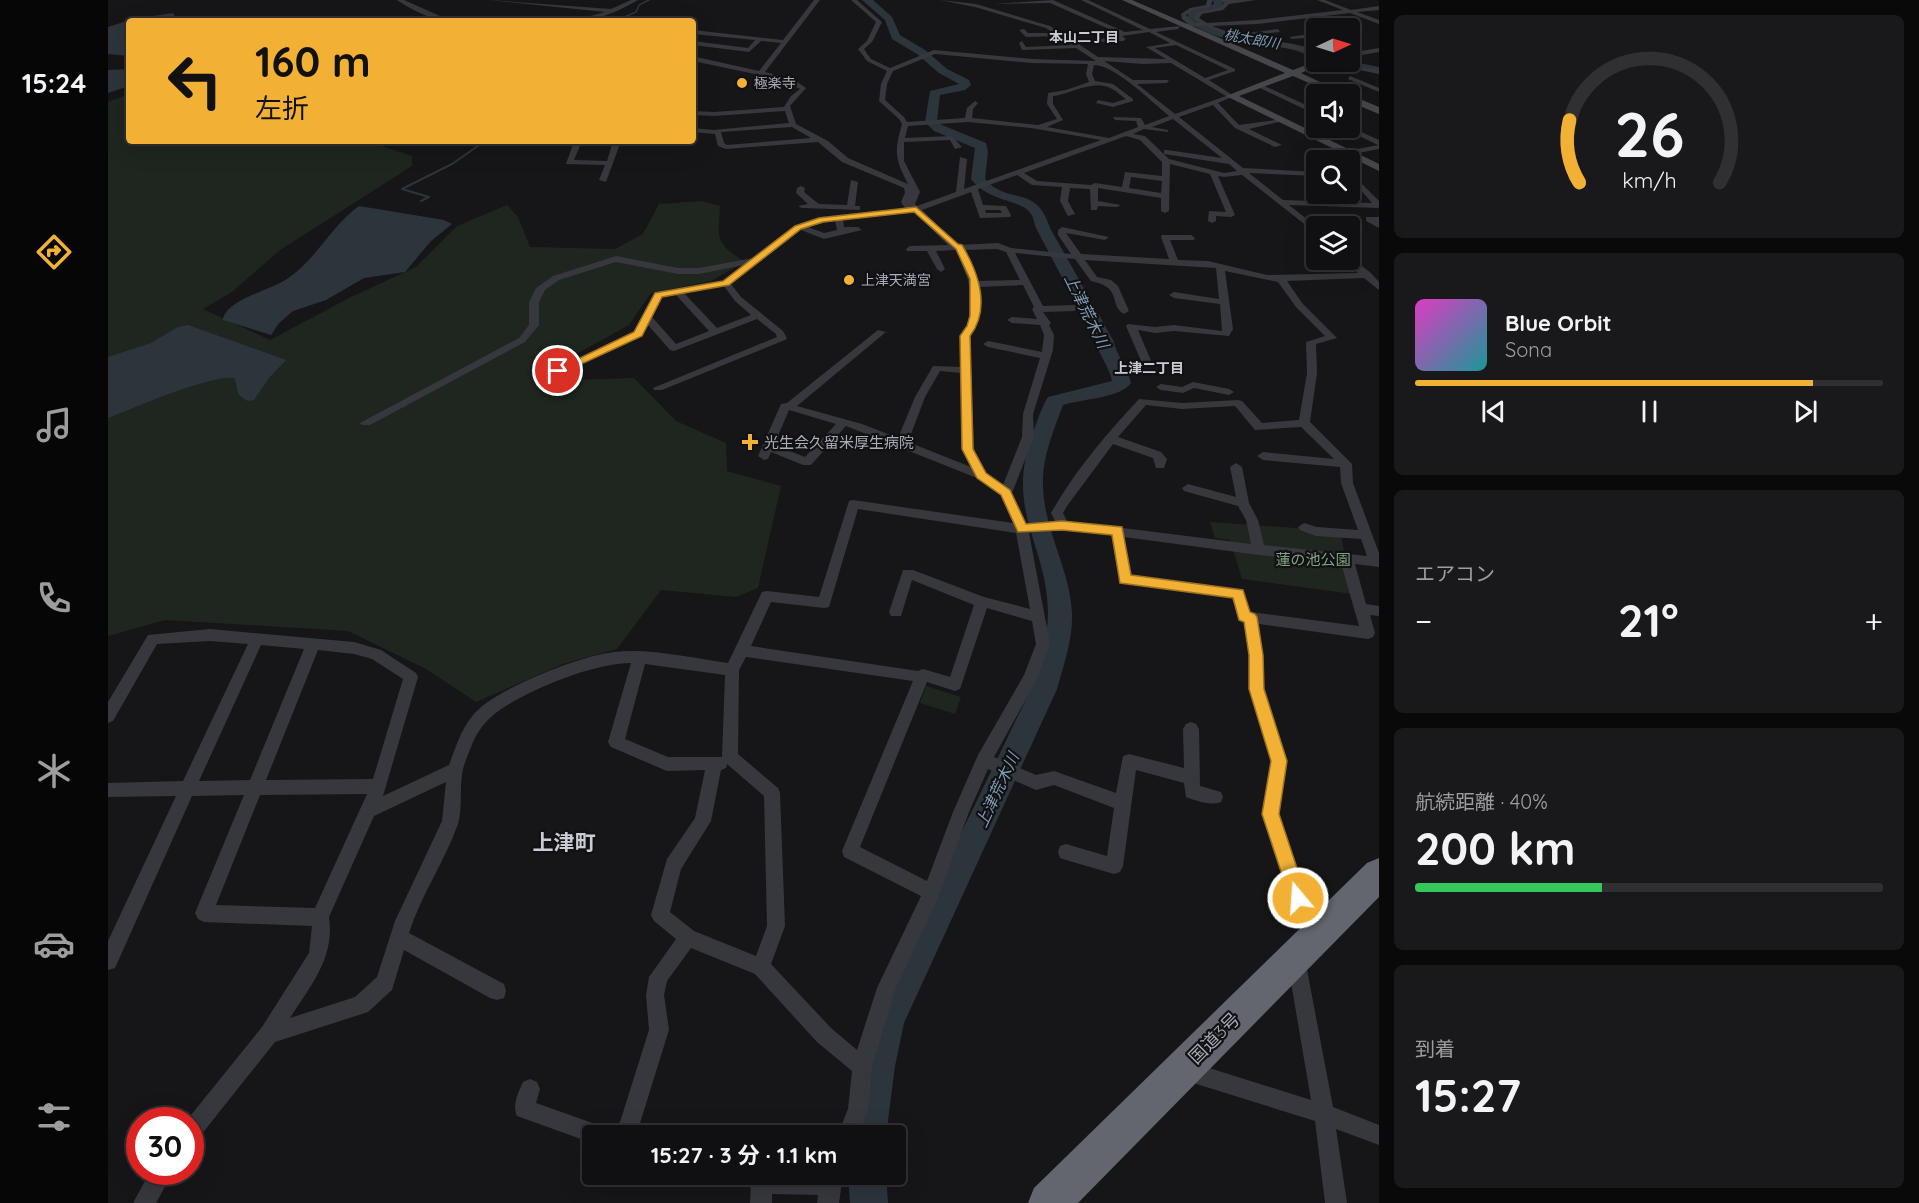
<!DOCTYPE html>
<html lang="ja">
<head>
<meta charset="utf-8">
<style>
	:root { --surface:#101012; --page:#19191b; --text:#f1f3f6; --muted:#9c9d9f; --line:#303032; --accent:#f2b134 }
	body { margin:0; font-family:Quicksand,"Noto Sans JP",sans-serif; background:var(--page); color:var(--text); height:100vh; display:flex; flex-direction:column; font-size:22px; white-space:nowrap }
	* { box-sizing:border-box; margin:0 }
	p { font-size:20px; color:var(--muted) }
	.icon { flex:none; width:33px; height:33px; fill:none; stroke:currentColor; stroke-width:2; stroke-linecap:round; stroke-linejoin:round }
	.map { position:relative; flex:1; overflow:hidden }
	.side { display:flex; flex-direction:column; gap:15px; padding:15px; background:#09090a; width:540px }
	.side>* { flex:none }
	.guide { position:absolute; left:18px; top:18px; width:570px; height:126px; border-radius:6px; box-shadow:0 6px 24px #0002,0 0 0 2px var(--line); background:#f2b134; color:#111; overflow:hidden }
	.needle { width:39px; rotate:86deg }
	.buttons { position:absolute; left:1198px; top:18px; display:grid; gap:12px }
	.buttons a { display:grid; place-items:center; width:54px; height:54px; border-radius:6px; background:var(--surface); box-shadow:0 6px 24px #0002,0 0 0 2px var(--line); font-size:30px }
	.speed { position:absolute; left:18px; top:1107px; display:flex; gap:12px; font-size:30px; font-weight:700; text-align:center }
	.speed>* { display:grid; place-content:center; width:78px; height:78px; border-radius:50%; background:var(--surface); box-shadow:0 6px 24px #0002,0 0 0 2px var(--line); line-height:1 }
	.speed .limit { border:9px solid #d22; background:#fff; color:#111 }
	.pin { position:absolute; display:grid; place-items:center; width:51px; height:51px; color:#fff; margin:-26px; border:3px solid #fff; border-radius:50%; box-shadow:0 2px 6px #0007 }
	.me { position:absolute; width:66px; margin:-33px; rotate:342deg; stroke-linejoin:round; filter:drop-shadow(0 0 4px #0008) }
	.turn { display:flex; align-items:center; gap:21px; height:126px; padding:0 30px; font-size:27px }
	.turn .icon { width:78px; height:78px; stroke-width:2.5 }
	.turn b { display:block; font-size:42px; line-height:51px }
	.big { font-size:45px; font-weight:700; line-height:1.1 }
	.side .card { flex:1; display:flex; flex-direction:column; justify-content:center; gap:9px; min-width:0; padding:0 21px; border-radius:9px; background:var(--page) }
	.side .dial { align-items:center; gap:0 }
	.dial svg { height:156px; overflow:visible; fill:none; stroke:var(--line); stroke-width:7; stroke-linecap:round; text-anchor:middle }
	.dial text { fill:var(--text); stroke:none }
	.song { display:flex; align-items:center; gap:18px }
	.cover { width:72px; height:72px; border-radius:9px; background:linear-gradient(135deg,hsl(310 70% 55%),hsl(180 70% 35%)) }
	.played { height:6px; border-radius:3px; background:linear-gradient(90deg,var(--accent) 85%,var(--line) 85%) }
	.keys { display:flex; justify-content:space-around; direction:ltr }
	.heat { display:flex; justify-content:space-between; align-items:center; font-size:33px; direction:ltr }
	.charge { height:9px; border-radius:4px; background:linear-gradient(90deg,#34c759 40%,var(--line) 0) }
	.trip { position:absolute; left:474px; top:1125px; width:324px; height:60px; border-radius:6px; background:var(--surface); box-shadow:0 6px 24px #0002,0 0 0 2px var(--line); font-weight:700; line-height:60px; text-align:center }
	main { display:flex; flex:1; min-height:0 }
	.menu { display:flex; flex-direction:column; width:108px; justify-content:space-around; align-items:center; background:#060607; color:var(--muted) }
	.menu .icon { width:42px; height:42px }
	.menu .current { color:var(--accent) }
	.menu b { font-size:27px; color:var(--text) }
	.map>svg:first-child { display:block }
	.green { fill:#1e261f }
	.water { fill:#2c353c }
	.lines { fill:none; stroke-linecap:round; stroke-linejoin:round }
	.stream-far1 { stroke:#2c353c; stroke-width:1.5 }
	.stream { stroke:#2c353c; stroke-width:2 }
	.river { fill:#2c353c; fill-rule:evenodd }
	.street { fill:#37383d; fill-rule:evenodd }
	.secondary { fill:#45474d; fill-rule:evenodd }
	.highway { fill:#63666e; fill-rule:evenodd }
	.route { fill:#f2b134; stroke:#9d7322; stroke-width:1.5 }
	.poi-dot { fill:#f2b134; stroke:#111113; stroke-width:2 }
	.labels { text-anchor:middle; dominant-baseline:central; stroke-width:4.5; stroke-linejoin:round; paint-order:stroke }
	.far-neighbourhood-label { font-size:14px; font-weight:bold; fill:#c9ccd4; stroke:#111113 }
	.far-water-label { font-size:14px; font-style:italic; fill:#7f9bb3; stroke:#111113 }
	.far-poi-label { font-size:14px; fill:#a8adb8; stroke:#111113; text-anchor:start }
	.poi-label { font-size:15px; fill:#a8adb8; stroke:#111113; text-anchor:start }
	.park-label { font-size:15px; fill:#7fa381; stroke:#111113 }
	.water-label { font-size:16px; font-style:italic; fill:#7f9bb3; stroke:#111113 }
	.near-street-label { font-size:18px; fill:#a8adb8; stroke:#111113 }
	.near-quarter-label { font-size:21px; font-weight:bold; fill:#c9ccd4; stroke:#111113 }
</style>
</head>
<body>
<main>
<nav class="menu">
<b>15:24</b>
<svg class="icon current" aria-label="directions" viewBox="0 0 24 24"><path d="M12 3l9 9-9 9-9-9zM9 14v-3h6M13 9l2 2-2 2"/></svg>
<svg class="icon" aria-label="music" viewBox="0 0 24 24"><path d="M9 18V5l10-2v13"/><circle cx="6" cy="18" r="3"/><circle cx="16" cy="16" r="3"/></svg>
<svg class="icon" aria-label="phone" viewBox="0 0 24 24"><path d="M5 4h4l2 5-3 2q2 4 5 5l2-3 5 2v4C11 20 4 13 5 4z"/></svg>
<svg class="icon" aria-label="climate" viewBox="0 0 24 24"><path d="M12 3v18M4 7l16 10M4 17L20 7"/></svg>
<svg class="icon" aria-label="car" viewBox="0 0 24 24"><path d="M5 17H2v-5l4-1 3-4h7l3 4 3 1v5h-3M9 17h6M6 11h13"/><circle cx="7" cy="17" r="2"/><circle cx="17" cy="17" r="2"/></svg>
<svg class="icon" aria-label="filters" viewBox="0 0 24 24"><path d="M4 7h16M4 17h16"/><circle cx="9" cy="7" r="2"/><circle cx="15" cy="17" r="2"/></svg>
</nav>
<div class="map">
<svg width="1271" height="1203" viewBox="0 0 1271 1203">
	<rect width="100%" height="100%" fill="#161618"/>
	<path class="green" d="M21 94V141H258L304 156V166L172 250 124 292 95 309 162 340 243 297 308 267 349 226 399 205 410 217 422 247 507 249 535 234 551 204 594 201 612 206C610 241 607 242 637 262L603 281 543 293 521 325 452 363 462 380 526 378 568 421 618 443 619 471 673 486 650 588 628 597 553 590 509 649 455 664 368 702 318 669 240 631 57 620 0 636V102Z
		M1102 522 1232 531 1245 594 1134 579 1122 540 1107 538Z
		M818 686 853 697 847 714 812 703Z"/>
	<path class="water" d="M65 13 69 21H21V56L0 54V27L25 19Z
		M21 69V86L0 93V70Z
		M251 206 336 220 344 224 323 241 297 272 256 278 218 300 185 311 171 323 163 335 115 320C117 300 163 290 179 279 208 260 224 225 251 206Z
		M80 325 178 360 161 378 146 400 140 401C125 393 132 391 126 378 101 375 26 408 0 418V357L43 343 70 327Z"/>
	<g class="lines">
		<path class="stream-far1" d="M507 21 528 12 531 5 541 0"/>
		<path class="stream" d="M313 201 321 197 294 189 344 164 377 141"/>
		<path class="river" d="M754 0H765L784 17 792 35 817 50 839 69 861 80 863 85 857 90 832 95 829 121 834 125 878 143 880 152 877 179C900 206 928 183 942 228L1005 340C1009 356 1019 367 1023 383 1013 398 973 399 955 405 946 430 934 457 935 484 935 529 962 568 964 613 965 639 956 664 949 689L796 1023 787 1066 778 1136H741L751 1066 762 1021 923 689C930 665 940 639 940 613 939 543 897 512 924 435 929 422 933 408 940 397L1004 381C1001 366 991 355 987 340L928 228C926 224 926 218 923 214 914 199 881 203 863 179L867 148 826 131 817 122 822 91 851 84 831 73 809 54 784 39 777 20Z
			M1105 0H1115L1114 8 1088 15V19C1124 44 1169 35 1209 51V58C1200 56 1192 51 1182 49 1146 41 1112 44 1080 22V11L1106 4Z
			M1242 61 1271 67V73L1229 64 1228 62Z
			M740 1174H778L780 1203H742Z"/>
		<path class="street" d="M289 0H296L343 21C325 21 304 10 289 0Z
			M381 0 503 9 523 0H530C510 12 488 21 464 21L497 12Z
			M706 0H712L657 72 685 79 698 88 682 106 688 124 720 141 740 158 800 184C787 159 786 152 794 124L791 119 771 101 773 84 779 71 759 61 750 49 759 41 768 22 743 0H749L774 22 764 42 756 49 763 59 782 68 826 50 924 59 988 61 968 48 914 50 911 43 914 41 918 47 963 45 949 36 918 37 911 30 916 29 920 33H945L938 28 867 7 832 0 868 4 942 26 964 40 1009 38 1005 35 1010 33 942 3 886 4 945 0 1017 32 1035 30 973 0H980L1042 29 1072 26 1070 29 1048 32 1127 69V71L1101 80 1126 96 1110 103 1131 125 1175 119V121L1141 129 1174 145 1167 147 1127 128 1105 105 1071 117 1135 168 1209 172V176L1141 173 1175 200 1264 203 1245 181H1242V177H1247L1271 201V208L1181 205 1209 227V234L1134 175 1116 177 1110 176 1127 215 1123 217 1108 216V221L1104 223 1100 221 1101 211 1118 212 1102 174 1062 164 1061 211 1057 213 1053 211V198L990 188V201L1013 205 1009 207 990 206 989 210H983L982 189 962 188 960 201 967 214 960 216 952 201 954 187 924 185 909 175 870 189 875 205 898 206 903 215 902 217 872 218 863 192 814 210 850 245 890 243 903 248 963 254 950 235V230L954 227 1001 237 997 240 958 233 973 254 1061 259 1053 237 1054 235H1083L1087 238 1086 240H1062L1070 260 1100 261 1159 275 1250 273 1238 260H1242V257L1263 273 1271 282V290L1256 278 1179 281 1194 303 1229 338 1208 344 1209 373 1202 422 1244 464 1245 483 1271 553V567L1247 564 1258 604 1271 606V616L1262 615 1267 633 1265 637 1260 639 1151 624 1156 689 1179 761 1171 814 1212 939 1209 945 1203 948 1197 945 1155 814 1163 761 1142 689 1141 655 1137 623 1131 621 1124 598 1012 583 1003 535 955 529 921 533 942 644 928 681 886 757 928 775 946 771 1008 793 1015 756 1021 754 1076 768 1075 729 1078 724 1083 722 1088 724 1091 729 1092 786 1113 792 1115 797 1113 802C1103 806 1088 801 1078 797L1076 783 1028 770 1015 866 1012 872 1006 874 958 860 952 858 950 852 952 846 958 844 999 856 1006 808 946 785 928 790 880 769 861 812 830 898 787 990 764 1067 760 1109 750 1136H729L740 1109 744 1071 709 1042 647 974 583 948 559 981 556 995 561 1030 528 1136H484V1143L409 1116C404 1105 410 1093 415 1082L422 1079 429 1082 432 1089 428 1103 493 1126 502 1131 512 1122 541 1030 538 995 541 977 568 939 546 921 543 915 559 859 587 818 597 770 559 771 503 747 500 742 523 663C485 663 412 692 383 717 374 725 367 736 363 747 360 754 357 762 355 769 351 787 355 807 350 824 337 861 313 895 301 933L396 984 398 991 396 998 389 1000 382 998 296 950 284 990 260 1012 167 1042 89 1140 82 1143V1120H79L154 1027 201 953 204 926 96 922 90 919 87 913 136 795 84 796 7 968 0 970V941L68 796 0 797V783L75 781 140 644 102 641 49 644 5 721 0 723V702L40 635 102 629 246 642 273 650 308 673 310 677 275 796 341 765C348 746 355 723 371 709 396 686 472 656 506 652 543 648 583 658 620 663L654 592 659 591 711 597 741 501 745 500 905 523 893 495 869 478 738 426 703 465H695L663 452 660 459 656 460 650 456 673 404 679 403 770 330 778 332 689 406 754 424 790 438 807 397 825 366 853 367 852 336 859 325 864 303 860 280 848 250 828 251 837 269 833 272 829 269 819 251H799L798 249 802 246 840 245 806 212 735 219 736 227H750L754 230 716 239 693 230 623 284 633 297 675 331 679 338 677 340 554 390H546L545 388 669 337 668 334 649 319 566 351 562 350 540 325 533 336 454 373H446L445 371 526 332 548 293 615 281 636 265 591 274H570L508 262 451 280 437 290 431 302V325L417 342 262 425H254L252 423 411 338 421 325V302L428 288 445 276 508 256 570 268H591L645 258 687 226 711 217 797 208 793 202 797 193 796 188 734 162 710 142 618 149 610 146 607 134 585 132V128L606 130 681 123 677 111 606 116 585 115V111L606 112 676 107 683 96 692 89 675 80 585 61V57L593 58 651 71 673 43 653 41 641 52 585 45V41L640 48 647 40 585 34V30L675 40ZM1041 32 1062 43 1038 47 1058 59 990 57 969 43 1015 41 1018 39 1014 36ZM1068 45 1120 70 1097 78 1047 48ZM827 54 924 63 980 64 978 74 981 82 958 90 940 93 939 104 949 119 930 125 864 118 865 109 870 103 867 101 859 108 857 118 799 122 796 117 777 100 779 84 785 71ZM996 61 1035 64 1063 63 1118 96 1067 114 1029 84 1059 83 1061 80H1025ZM986 65C1007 65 1044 102 1061 116L1037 125 1033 118 1005 117 1007 120 1028 121 1030 127 1001 138 939 127 955 120 945 104V96C962 94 986 79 1002 88 1008 90 1013 96 1018 99L1005 103 990 100 988 103 1005 107 1025 101V99L1005 84 987 81 984 74ZM1065 119 1114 158 1059 150H1056V154L1121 164 1129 171 1116 173 1061 159 1037 136 1025 134 1036 129 1060 132V130L1044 127ZM860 122 923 128 993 140 856 189 859 159 852 157 848 192 809 206 807 204 812 192 796 161V142L842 140 847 149 854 147 844 136 797 138 800 126ZM684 127 703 138 619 145 616 143 613 132ZM1018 136 1032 140 1054 162V176L1017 172 1014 187 987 183 983 185 929 181 916 173ZM1023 177 1054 181 1053 193 1021 188ZM877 210H892L894 213H878ZM727 220 729 230 716 233 700 227ZM889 249 898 252 912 280 870 281 857 250ZM907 253 967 259 983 281C1016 288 1000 305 1016 314L1021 311 1010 286 1003 280 989 277 977 260 1108 268 1111 299 1066 292 1061 295 1066 298 1112 304 1114 331 1066 325 1047 327 1020 324 1018 326 1034 363 1039 366 1044 363 1030 330 1047 333 1066 331 1121 336 1125 329 1117 271 1170 282 1188 307 1217 336 1198 342 1199 373 1191 420 1154 423 1134 401 1130 400 1074 403 1031 399C999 433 966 472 943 513L947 521 918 524 904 493 926 437 925 414 945 350 946 335 941 325 943 323 935 312 966 311 971 308 966 305 935 306ZM915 285 926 307 924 309 929 319 904 317 899 320 904 323 932 325 936 335 934 352 880 341 875 344 880 347 932 358 915 414 914 437 895 485 878 473 866 449 862 336 872 314 871 287ZM616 286 627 301 643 315 609 328 576 293ZM568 295 601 331 568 344 544 317 554 297ZM832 371 853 373 854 449 863 467 800 442 817 397ZM1038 405 1074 409 1127 406 1147 430 1193 427 1226 459 1155 452 1149 456 1155 460 1232 467 1233 483 1250 530 1209 527 1196 523 1190 527 1192 530 1208 536 1253 539 1259 556 1156 545 1150 520 1141 503 1134 467 1128 463 1122 467 1128 497 1080 484 1074 488 1076 491 1130 506 1138 520 1143 544 959 521 955 513 959 506 1005 444 1045 458 1048 468H1056L1059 459 1053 452 1010 437ZM681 410 728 424 697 457 666 445ZM750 509 908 533 922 609 876 597 805 570H795L781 612 783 616H793L804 580 866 605 842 677 815 669 810 671 643 646 663 602 716 608 721 607ZM1016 537 1151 555 1233 563 1251 626 1142 612 1135 590 1130 589 1023 575ZM879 608 924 621 928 644 916 675 870 755 845 812 819 881 752 847 819 682 847 691 852 689ZM153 645 196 649 142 780 91 781ZM210 650 246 654 264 659 295 679 265 779 158 780ZM638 657 805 681 734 851 736 857 813 896 769 988 749 1050 723 1028 663 964 677 926 672 793 670 788 630 754 631 670ZM537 664 617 675 614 757H560L517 739ZM619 764 656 796 659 926 648 956 586 931 562 912 573 869 603 821 613 770 618 768ZM338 782 334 821 287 921 269 977 247 997 182 1018C203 985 227 958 221 917L266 816ZM259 794 207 908 108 905 152 795Z
			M1099 0H1105L1102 7 1086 10 1078 15 1086 23H1092L1085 18 1090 12 1111 8 1116 3 1112 0H1148L1121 4 1115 10 1094 14 1091 18 1099 23 1149 20 1235 10 1209 0H1217L1243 10 1271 6V10L1249 12 1271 20V24L1242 13 1149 24 1104 26C1137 40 1174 40 1209 50V54L1131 39 1097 26 1077 27V25L1080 24 1074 19 1073 14 1082 8 1098 5Z
			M1170 29 1172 32 1143 35 1140 33Z
			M1209 33V37L1184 39 1181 37Z
			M1271 48V52L1242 57V53Z
			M1212 62H1222L1271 70V74Z
			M1242 76 1271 88V92L1240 79Z
			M1152 84 1209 110V115L1150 87Z
			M1242 127 1271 140V149L1224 158V154L1270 145 1235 128Z
			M466 141H474L466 160 499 161 505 141H513L498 182 491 180 497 165 458 164Z
			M743 180 750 182 747 206H752V210L694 208 690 206 700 204 688 193 689 188 693 186 697 188 696 192 711 204 739 205Z
			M1258 217H1271V228L1258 221Z
			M1085 382 1121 389 1126 392 1121 395 1086 388 1075 393 1053 390 1048 387 1053 384 1074 387Z
			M1188 950 1195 952 1197 959 1225 1107 1271 1125V1145L1228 1129 1239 1203H1217L1207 1121 1079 1081 1072 1078 1069 1071 1072 1064 1079 1061 1203 1100 1179 959 1181 952Z
			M42 1172H65L48 1203H25Z
			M649 1174H735L731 1203H709L710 1195 664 1194V1203H642L643 1183Z"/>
		<path class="secondary" d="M1014 0H1024L1185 70 1209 61 1219 62 1193 73 1237 94H1226L1185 76 1131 96 1271 164V171L1118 96 1177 73Z
			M1242 95 1271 107V114L1242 102Z"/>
		<path class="highway" d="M1271 858V897L970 1203H920L926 1188 1259 863Z"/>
	</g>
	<path class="route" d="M808 207 850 244 854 245C870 272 883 308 862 336L865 449 878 473 902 490 918 524 954 521 1014 527 1023 575 1135 590 1142 612 1147 614 1149 617 1155 655 1156 689 1179 761 1171 814 1199 898 1197 905 1190 907 1184 905 1154 814 1163 761 1141 689V655L1136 622 1131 620 1125 598 1012 583 1004 535 954 530 910 532 893 495 869 478 854 449 852 336 859 326 862 316V279L848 249 806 212 715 222 693 229 621 285 554 297 534 336 454 373 445 371 526 332 547 293 615 281 687 226 711 218Z"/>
	<g class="poi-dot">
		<circle cx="634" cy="83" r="6"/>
		<circle cx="741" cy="280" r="6"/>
		<path d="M639 433h6v6h6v6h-6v6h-6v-6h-6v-6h6z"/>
	</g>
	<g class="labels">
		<g class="far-neighbourhood-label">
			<text x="976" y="37">本山二丁目</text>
			<text x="1041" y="368">上津二丁目</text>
		</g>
		<g class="far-water-label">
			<text transform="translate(1144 39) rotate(10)">桃太郎川</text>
		</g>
		<g class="far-poi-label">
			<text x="646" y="83">極楽寺</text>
			<text x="753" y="280">上津天満宮</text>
		</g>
		<g class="poi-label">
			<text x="656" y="442">光生会久留米厚生病院</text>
		</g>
		<g class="park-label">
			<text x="1205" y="559">蓮の池公園</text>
		</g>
		<g class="water-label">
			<text transform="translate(979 311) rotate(64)">上津荒木川</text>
			<text transform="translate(889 790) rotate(-65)">上津荒木川</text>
		</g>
		<g class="near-street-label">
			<text transform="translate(1106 1038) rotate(-45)">国道3号</text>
		</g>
		<g class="near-quarter-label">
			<text x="456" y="842">上津町</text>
		</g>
	</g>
</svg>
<div class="buttons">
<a><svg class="needle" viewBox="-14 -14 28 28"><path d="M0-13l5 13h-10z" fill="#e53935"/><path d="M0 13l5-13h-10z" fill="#9c9d9f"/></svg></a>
<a><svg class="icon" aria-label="sound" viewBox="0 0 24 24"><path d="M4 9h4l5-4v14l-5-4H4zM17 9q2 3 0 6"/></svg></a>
<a><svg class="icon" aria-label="search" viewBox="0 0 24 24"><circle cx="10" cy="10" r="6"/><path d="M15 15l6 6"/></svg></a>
<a><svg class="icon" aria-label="layers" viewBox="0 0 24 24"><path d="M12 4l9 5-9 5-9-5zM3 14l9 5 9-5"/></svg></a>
</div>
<div class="speed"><div class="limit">30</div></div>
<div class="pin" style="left:450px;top:371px;background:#d93025"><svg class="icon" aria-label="arrive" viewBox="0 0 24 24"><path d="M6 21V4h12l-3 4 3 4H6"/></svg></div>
<svg class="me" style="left:1190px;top:898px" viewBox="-20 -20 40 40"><circle r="17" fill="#f2b134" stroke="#fff" stroke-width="3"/><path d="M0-11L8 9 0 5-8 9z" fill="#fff"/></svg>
<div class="trip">15:27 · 3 分 · 1.1 km</div>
<div class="guide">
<div class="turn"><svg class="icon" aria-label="left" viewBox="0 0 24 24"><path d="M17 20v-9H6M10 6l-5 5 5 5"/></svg><div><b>160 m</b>左折</div></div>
</div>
</div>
<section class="side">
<div class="card dial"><svg viewBox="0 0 100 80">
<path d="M14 69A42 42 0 1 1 86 69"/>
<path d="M14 69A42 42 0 0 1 9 37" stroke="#f2b134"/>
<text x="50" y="56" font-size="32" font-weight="700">26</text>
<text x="50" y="72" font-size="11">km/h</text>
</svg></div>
<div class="card">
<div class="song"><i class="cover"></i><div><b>Blue Orbit</b><p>Sona</p></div></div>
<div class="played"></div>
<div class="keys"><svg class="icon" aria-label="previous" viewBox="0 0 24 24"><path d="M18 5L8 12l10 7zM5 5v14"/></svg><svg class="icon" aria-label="pause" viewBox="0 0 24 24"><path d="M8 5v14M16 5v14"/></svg><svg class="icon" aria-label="next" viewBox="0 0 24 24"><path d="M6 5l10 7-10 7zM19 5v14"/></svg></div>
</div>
<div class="card"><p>エアコン</p>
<div class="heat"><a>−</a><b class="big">21°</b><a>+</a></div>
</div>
<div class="card"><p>航続距離 · 40%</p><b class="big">200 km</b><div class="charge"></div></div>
<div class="card"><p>到着</p><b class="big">15:27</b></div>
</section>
</main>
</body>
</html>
